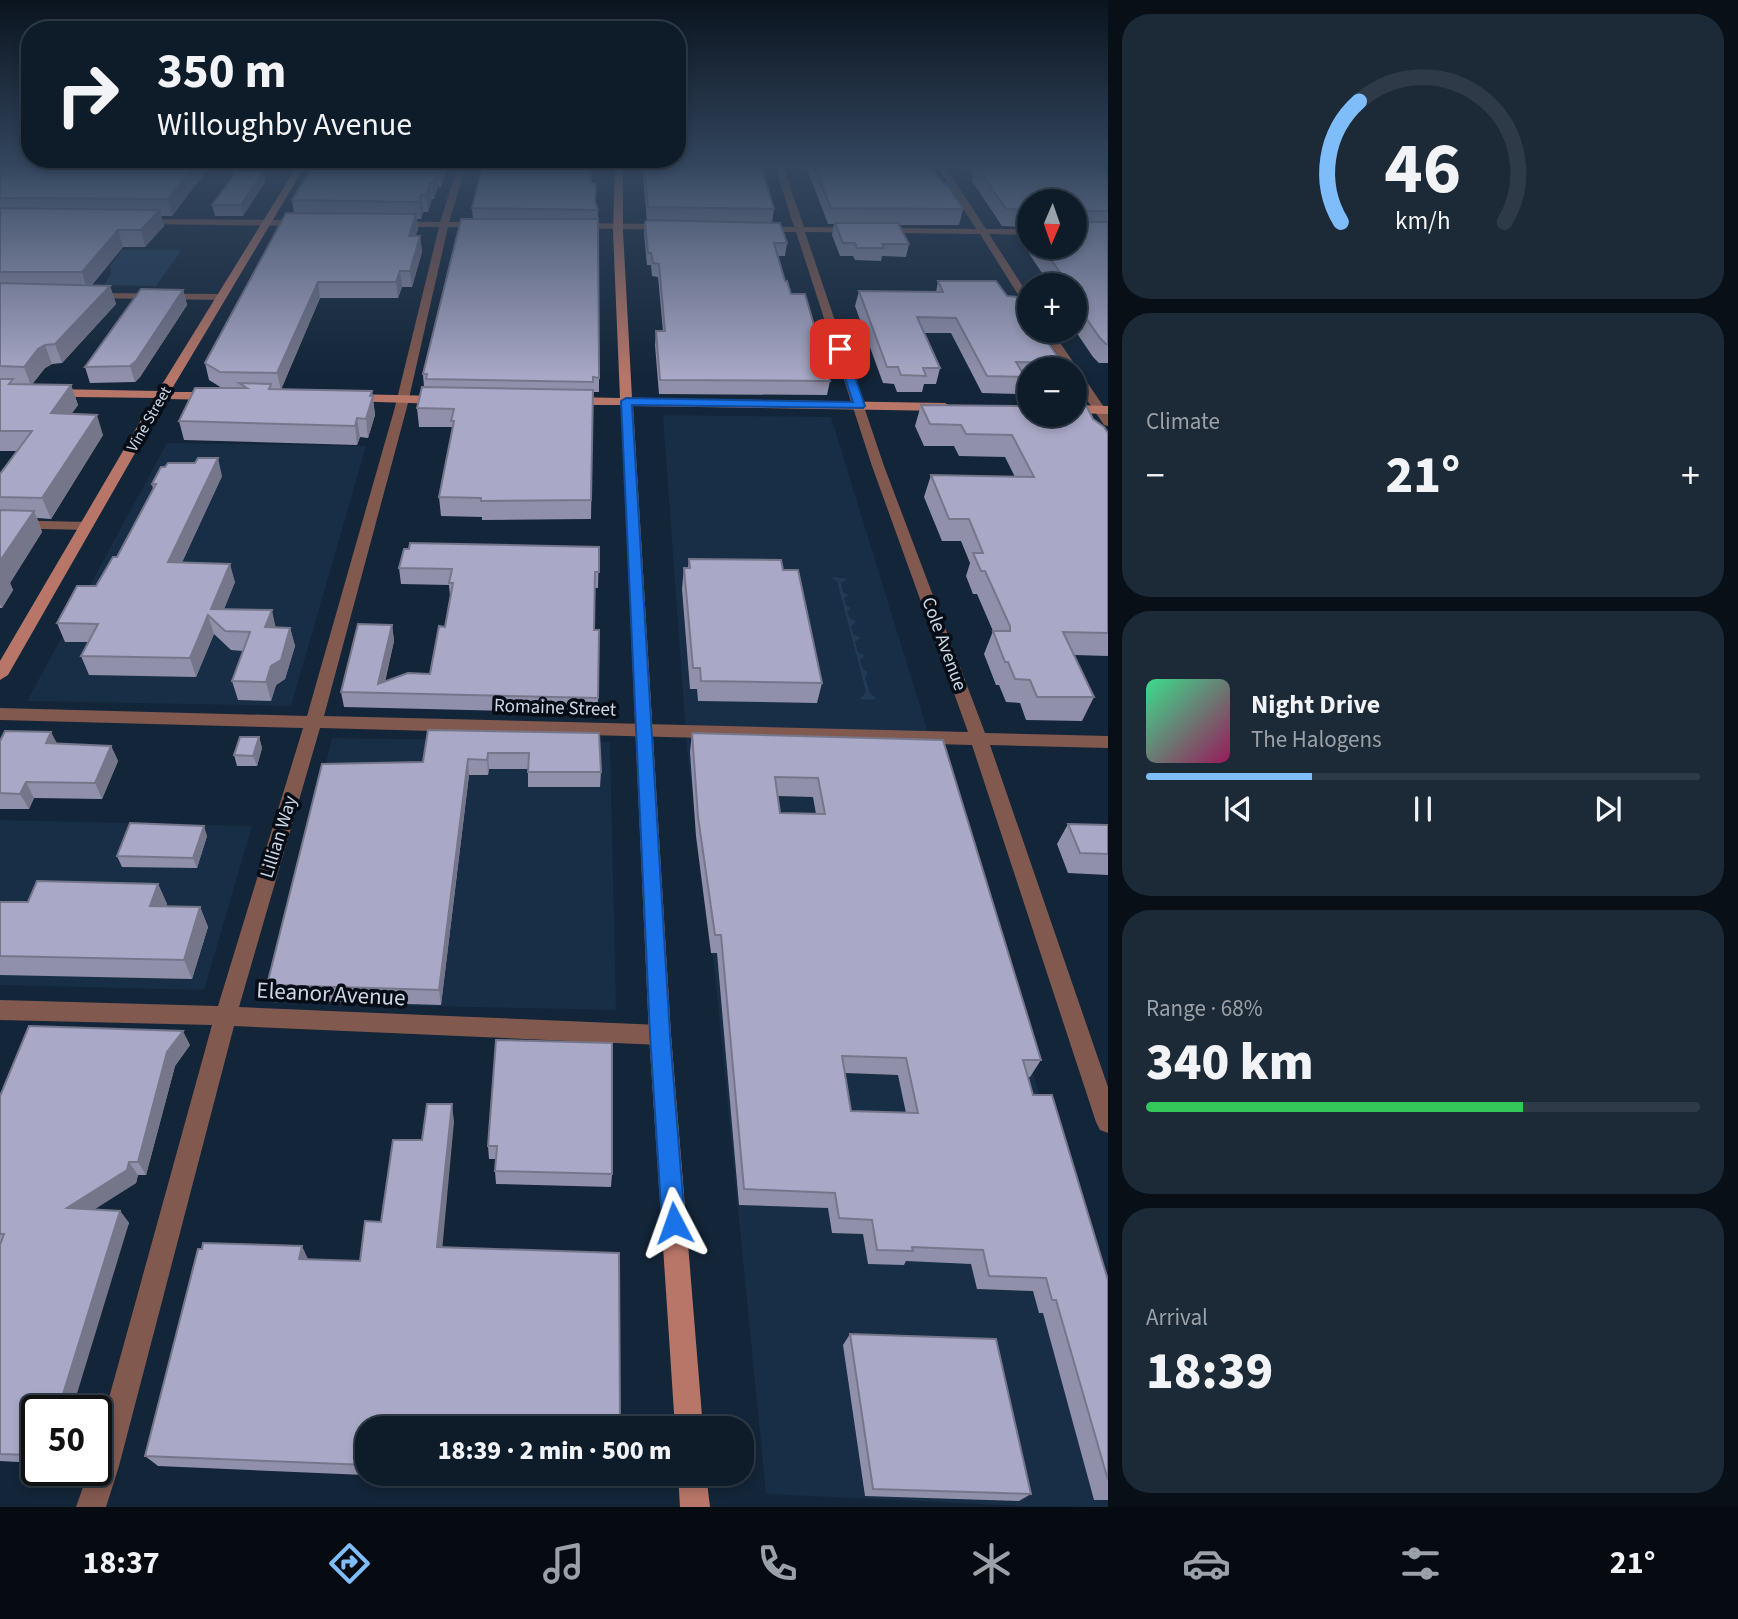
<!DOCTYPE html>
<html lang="en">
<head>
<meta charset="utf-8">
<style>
	:root { --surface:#0e1c2a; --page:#1c2936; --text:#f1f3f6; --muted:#9ba1a8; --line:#2e3a47; --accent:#7ebdf9 }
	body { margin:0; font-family:"Source Sans 3",sans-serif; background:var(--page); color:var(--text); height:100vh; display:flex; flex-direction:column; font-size:26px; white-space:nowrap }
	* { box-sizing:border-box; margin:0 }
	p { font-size:23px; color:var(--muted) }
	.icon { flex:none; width:38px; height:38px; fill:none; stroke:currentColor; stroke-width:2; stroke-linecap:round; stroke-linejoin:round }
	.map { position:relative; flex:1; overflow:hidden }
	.details { display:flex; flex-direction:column; gap:14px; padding:14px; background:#080f17; width:630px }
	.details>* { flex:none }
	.hud { position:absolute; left:21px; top:21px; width:665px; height:147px; border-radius:28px; box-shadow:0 4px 10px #0003,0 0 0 2px var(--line); background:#0e1c2a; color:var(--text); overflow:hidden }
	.needle { width:46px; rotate:182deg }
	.buttons { position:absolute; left:1017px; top:189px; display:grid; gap:14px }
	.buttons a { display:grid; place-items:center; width:70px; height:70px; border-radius:50%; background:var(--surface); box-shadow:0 4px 10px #0003,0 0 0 2px var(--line); font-size:35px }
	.speed { position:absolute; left:21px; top:1395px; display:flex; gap:14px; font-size:35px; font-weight:700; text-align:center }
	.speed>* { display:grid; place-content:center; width:91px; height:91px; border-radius:50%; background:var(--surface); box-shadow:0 4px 10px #0003,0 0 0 2px var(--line); line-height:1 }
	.speed .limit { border:4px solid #111; border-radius:10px; background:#fff; color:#111 }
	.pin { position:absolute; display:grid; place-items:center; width:60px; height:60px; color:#fff; margin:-30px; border-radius:14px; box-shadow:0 4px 10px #0006 }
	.me { position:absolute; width:77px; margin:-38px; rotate:356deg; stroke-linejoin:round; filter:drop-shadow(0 0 5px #0008) }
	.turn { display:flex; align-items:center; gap:24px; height:147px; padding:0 21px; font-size:32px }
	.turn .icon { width:91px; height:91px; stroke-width:2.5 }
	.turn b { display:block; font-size:49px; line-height:60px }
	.big { font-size:52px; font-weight:800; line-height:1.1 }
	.details .widget { flex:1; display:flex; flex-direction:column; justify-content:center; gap:10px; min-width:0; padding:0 24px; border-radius:28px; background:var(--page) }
	.details .dial { align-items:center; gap:0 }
	.dial svg { height:182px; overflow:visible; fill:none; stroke:var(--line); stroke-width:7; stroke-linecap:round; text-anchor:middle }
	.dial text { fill:var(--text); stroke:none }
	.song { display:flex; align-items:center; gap:21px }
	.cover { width:84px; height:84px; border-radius:10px; background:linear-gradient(135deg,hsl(150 70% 55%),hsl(330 70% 35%)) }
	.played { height:7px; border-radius:4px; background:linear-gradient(90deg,var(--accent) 30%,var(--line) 30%) }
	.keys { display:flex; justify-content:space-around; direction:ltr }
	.heat { display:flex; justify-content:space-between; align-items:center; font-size:38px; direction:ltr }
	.charge { height:10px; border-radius:5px; background:linear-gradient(90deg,#34c759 68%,var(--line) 0) }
	.trip { position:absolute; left:355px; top:1416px; width:399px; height:70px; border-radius:28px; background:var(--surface); box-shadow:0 4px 10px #0003,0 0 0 2px var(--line); font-weight:800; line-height:70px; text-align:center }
	.menu { display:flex; height:112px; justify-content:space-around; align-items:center; background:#060b11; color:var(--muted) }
	.menu .icon { width:49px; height:49px }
	.menu .selected { color:var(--accent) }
	.menu b { font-size:32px; color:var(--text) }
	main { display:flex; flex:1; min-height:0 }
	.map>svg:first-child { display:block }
	.built { fill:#182d46 }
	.green { fill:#213a56 }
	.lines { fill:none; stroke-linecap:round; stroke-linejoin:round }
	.street { fill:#82594f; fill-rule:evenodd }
	.secondary { fill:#b77667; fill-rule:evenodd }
	.wall { fill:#9190aa; fill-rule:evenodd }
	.shaded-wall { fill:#76768b }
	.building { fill:#a9a8c6; stroke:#76768b; stroke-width:2; fill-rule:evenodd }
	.route { fill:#1a73e8; stroke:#114b97; stroke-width:2 }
	.labels { text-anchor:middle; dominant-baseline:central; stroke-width:7; stroke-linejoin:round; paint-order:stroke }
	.far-street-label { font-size:16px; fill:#cdd8e5; stroke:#060d16 }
	.street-label { font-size:19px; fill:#cdd8e5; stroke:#060d16 }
	.near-street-label { font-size:23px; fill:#cdd8e5; stroke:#060d16 }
</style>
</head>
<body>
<main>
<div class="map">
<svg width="1108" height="1507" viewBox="0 0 1108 1507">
	<rect width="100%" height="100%" fill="#132538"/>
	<path class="built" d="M663 415 831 417 1108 1317V1507L1021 1506 766 1494 715 975 687 749Z
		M167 443 366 446 291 706 27 701Z
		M332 738 610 742 616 1010 269 1003Z
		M0 820 252 826 204 990 0 985Z"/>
	<path class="green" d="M122 250H176L181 251 156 286 104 285 111 274 110 266Z
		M834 577 848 579 841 583 843 592 849 595 844 598 846 605 851 608 847 612 850 618 856 622 851 626 853 634 861 638 855 642 858 652 865 656 860 660 863 669 868 672 865 678 870 693 876 698 882 696 871 700 860 699 866 692 837 581 831 578 823 582Z"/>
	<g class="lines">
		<path class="street" d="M458 166H466L449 222H483L488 225 483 228 448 227 407 407 324 716 968 732 872 466 796 232H760L755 229 760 226 794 227 775 166H783L804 227 976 229 937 166H945L986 229H1029V235L989 234 1029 296V307L1024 304 980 234 805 232 884 466 985 733 1108 736V748L990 745 1108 1087V1133L1100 1130 1096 1122 972 745 320 728 239 1007 660 1025 668 1028 671 1035 668 1042 660 1045 234 1026 119 1466 106 1507H76L89 1470H96V1445L212 1025 0 1020V1000L218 1006 303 728 0 720V708L307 716 395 407 439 227H396L391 224 396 221 440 222Z
			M1097 166H1105L1108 176Z
			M137 219 305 220 310 223 305 226 140 224 135 221Z
			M574 223 669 224 674 227 669 230 571 228V224Z
			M91 293 221 294 226 297 221 300 87 298V294Z
			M1042 331H1052L1108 413V426L1104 425 1074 381V369H1067Z
			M0 520 87 522 94 526 87 530 0 528Z"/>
		<path class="secondary" d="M297 166H305L170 392H213L219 396 213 400 166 399 8 675 0 680V661L154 398 0 396V388L158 391Z
			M615 166H623V231L632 398 945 403 951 407 945 411 633 406 671 1035 703 1428H675L649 1035 621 405H570L564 401 570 397 620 398 613 231Z
			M350 394 441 396 447 400 441 404 346 401V395Z
			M1074 405 1108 406V414L1074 413Z
			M678 1474H706L710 1507H680Z"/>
	</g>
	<path class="wall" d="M0 166H210L172 216H161L164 226 145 247H123L92 285 110 286 116 304 62 363 52 364 45 368 32 384 71 385 78 405 71 414 103 435 51 519 37 518 42 532 10 583 13 590 2 608H0V474L17 451H0Z
		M313 166H447L441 187H438L434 199H432L428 212H423L421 219H417L418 229 415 236H420L422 252 412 287H402L398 298H320L281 389 372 391 375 415 368 438 360 437 357 445 184 440 179 421 222 388 209 380 205 363 294 213 292 200Z
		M642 166H761L774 209 772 223 787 243 785 256H777L785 281 830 381 827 395 659 394 655 345 656 331H663L658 277 652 276 651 265H647L644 234 645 222 647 221Z
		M806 166H930L963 209 959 225H899L909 244 906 257 882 256 881 261 855 260 853 256H840L832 235 834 224H828Z
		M965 166H1099L1108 175V363H1099L1093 357 1074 329V285H1050L1018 237 1021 227 1002 226 972 181 973 176ZM1029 201 1074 247H1029Z
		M263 172 265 182 243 216H215L212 205Z
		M591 184 598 210 599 378V392H593L591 519 482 520V517L441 516 439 497 452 431V427H419L417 408 424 387 423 374 473 219 472 208Z
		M938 281 1007 296 1062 363 1059 369H1029V378H1024L1019 394 982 393 951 333H924L940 368 936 384H924L922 392H897L894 384 883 383 855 306 859 291 936 292Z
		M183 290 187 305 140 377 135 382 90 383 85 367Z
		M921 405 1093 419 1108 433V656L1074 655 1094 697 1082 721 1026 720 1020 703 1006 702 999 685H996L984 654 993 631 977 594H973L966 576 970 563 961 541H942L924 497 931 475 1015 477 1005 457 959 456 954 446H924L915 426Z
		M222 476 182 562 235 582 224 609 276 627 290 628 295 646 285 679 276 685 271 701 238 700 232 681 243 651 231 650 214 634 196 677 89 675 81 656 88 642H65L57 623 96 586 117 557 153 489 152 484Z
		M599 547 598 588H595L594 630 598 698V713L344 707 341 692 392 625 394 641 385 682 430 674 445 627 450 596 449 585 401 584 399 568Z
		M689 559 783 570 822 683 817 703 698 701 697 689H690L682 589 684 568H688Z
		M599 733 601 772 600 787H528V769H489L488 775H469L441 1005 272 1000 267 985 423 762Z
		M692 733 943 740 1041 1060 1030 1077H1028L1033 1095 1108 1280V1500H1094L1043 1313H1039L1033 1291 977 1289 971 1264 906 1261 904 1265 868 1264 863 1234 832 1233 828 1208 739 1205 717 953H711L696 836 690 752ZM778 796 813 797 816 814 780 813ZM845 1073 898 1075 906 1113 851 1111Z
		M259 737 262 748 257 766H237L234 755Z
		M0 741 111 746 118 761 102 799 34 798 29 809H0Z
		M1068 824 1108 825V875L1068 873 1057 844Z
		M207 836 197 868 122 867 117 856Z
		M158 884 167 904 166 906 200 907 208 927 192 979 0 975V902H28Z
		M612 1043V1174L611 1187 496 1184 495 1171 496 1159H489L488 1146Z
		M190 1045 175 1066 146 1175H138L136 1183 94 1209 120 1211 129 1223 37 1410V1463L0 1461V1096Z
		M454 1122 368 1428V1474H620L618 1486 158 1466 145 1456 308 1259 360 1261 381 1222 422 1140Z
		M850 1334 1031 1494 1019 1501 865 1496 843 1345Z"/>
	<path class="shaded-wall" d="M195 166H210L172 216 168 199Z
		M441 166H447L441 187 440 171Z
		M437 171 438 187 434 199 433 183Z
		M263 172 265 182 243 216 241 205Z
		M430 183 432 199 428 212 426 195Z
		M421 195 423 212 421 219 419 202Z
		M160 210 164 226 145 247 141 230Z
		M416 214 418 229 411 252 409 236Z
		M118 230 123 247 87 290 82 272Z
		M420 236 422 252 412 287 410 271Z
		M400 271 402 287 398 298 396 282Z
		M318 282 320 298 281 390 277 373Z
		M110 286 116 304 62 363 55 344Z
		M183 290 187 305 140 377 135 382 130 366Z
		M45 345 52 364 45 368 31 386 24 367 38 349Z
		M71 385 78 405 58 433 51 413Z
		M372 391 375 415 368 438 366 419Z
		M97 415 103 435 51 519 42 498Z
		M357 418 360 437 357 445 355 426Z
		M218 458 222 476 174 580 168 562Z
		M34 511 42 532 10 583 13 590 2 608 0 604V561Z
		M230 564 235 582 218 624 211 609Z
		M272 610 276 629 265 627Z
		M208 615 214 634 196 677 190 658Z
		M392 625 394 641 382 693 378 684Z
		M290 628 295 646 285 679 276 685 271 701 266 682 271 666Z
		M51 732 59 747 46 743Z
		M259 737 262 748 257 766 253 756Z
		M111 746 118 761 102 799 95 783Z
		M488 753 489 769 488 775 487 760Z
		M468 759 469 775 441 1005 439 990Z
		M26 782 34 798 29 809 20 794Z
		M204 826 207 836 197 868 193 858Z
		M158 884 167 904 159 926 150 906Z
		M200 907 208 927 192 979 184 960Z
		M183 1031 190 1045 175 1066 146 1175 138 1162 167 1052Z
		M452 1104 454 1122 441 1262 437 1247Z
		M129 1162 138 1175 136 1183 78 1220 67 1208Z
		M120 1211 129 1223 72 1410H58Z
		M302 1246 309 1261 299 1259Z"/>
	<path class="building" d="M0 166H195L168 199 0 198Z
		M313 166H441L440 171H437L433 183H430L426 195H421L419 202 292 200Z
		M483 166H591V184H596L595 201 598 210 472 208Z
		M644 166H761L774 209 648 207Z
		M814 166H930L943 183H946L963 209 831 208Z
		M976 166H1099L1108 175V211H1078L1077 219 1080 222H1108V344H1106L1100 338 1074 301V285H1069L1042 247H1074V201H1029V210L1006 209Z
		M236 172H263L241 205H212Z
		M0 208 160 210 141 230H118L82 272H0Z
		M286 213 416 214 409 236H420L410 271H400L396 282H318L277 373 220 372 205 363Z
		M461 219H598L599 378 593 377V382L426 379 427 374H423Z
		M648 220 780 223 787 243H774L785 281H787L791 294H805L830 381 660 380 656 331H665L659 264 653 263 651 253H648L645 222Z
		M1023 220H1029V228Z
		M835 223H898L909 244H882L884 248H857L855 243H843Z
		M938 281H996L1007 296 1017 297 1029 315V331H1040L1062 363 1016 362 1025 377 987 376 956 318 917 317 940 368H923L926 376 901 375 898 367H887L859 291 943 292Z
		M0 283 110 286 55 344 45 345 38 349 24 367 0 366Z
		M141 289 183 290 136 361 130 366 85 367Z
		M0 379H13L9 384 71 385 51 413 97 415 42 498 0 497V474L32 431H0Z
		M239 383 271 384 269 389 372 391 370 396H373L366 419 357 418 355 426 179 421 195 388H247Z
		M422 387 593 390 591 500 481 501V498L439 497 454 421H451L454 409 417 408Z
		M1074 403H1085L1093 419 1104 427 1108 433V633L1063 632 1094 697H1037L1030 680 1015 679 1008 662H1005L993 631H1010V626L985 571H981L973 553H983L969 519H949L931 475 1034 477 1012 435 966 434 961 425 930 424 921 405 1029 406V415H1074Z
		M198 458H218L168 562 230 564 211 609 272 610 265 627 290 628 281 660 271 666 266 682 232 681 250 632 225 631 208 615 190 658 81 656 98 624 57 623 77 586H96L113 557H117L156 484H152L161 467H165L168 463H195Z
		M0 510 34 511 0 561Z
		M410 543 599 547V572H595L594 630H599L598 698 341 692 358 624 392 625 378 684 408 673 430 674 439 626 445 627 453 583H449L452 569 399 568 404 549H409Z
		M689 559 781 560 783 570H798L822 683 701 681 700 668H693L684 568H690Z
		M428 730 599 733 601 772H528L529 753H488L487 760 468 759 439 990 267 985 322 764 423 762Z
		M5 731 51 732 46 743 111 746 95 783 26 782 20 794 0 793V741Z
		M692 733 943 740 1041 1060H1023L1033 1095H1052L1108 1280V1480L1056 1300H1052L1046 1278 989 1276 983 1250 912 1247 913 1251 877 1250 872 1220 839 1218 835 1193 744 1189 721 935H715L698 817ZM775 777 818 778 825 814 780 813ZM842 1056 906 1058 918 1113 851 1111Z
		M240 737H259L253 756 234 755Z
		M130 823 204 826 193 858 117 856Z
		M1068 824 1108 825V854L1080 853Z
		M37 881 158 884 150 906 200 907 184 960 0 956V902H28Z
		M29 1026 183 1031 167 1052 138 1162H129L127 1170 67 1208 120 1211 58 1410H37V1452L33 1455 0 1454V1245L4 1234H0V1096Z
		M496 1040 612 1043V1174L495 1171 497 1146H488Z
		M427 1104H452L437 1247 619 1253 620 1428H368V1465L145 1456 198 1249H202L203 1243 302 1246 299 1259 360 1261 365 1221 381 1222 393 1140H422Z
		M850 1334 996 1339 1031 1494 873 1489Z
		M561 1474H620V1476Z"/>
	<linearGradient id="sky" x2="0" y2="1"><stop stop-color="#0a141f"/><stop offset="0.44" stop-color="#33465e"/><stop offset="1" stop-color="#33465e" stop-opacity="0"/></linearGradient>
	<rect width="1108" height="377" fill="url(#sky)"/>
	<path class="route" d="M840 346 845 349 865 406 863 408 632 405 670 1035 685 1223 682 1231 674 1234 666 1231 662 1223 650 1035 621 401 626 398 853 402 835 349Z"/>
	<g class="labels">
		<g class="far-street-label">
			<text transform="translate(149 419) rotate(-60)">Vine Street</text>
		</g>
		<g class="street-label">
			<text transform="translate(944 644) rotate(70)">Cole Avenue</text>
			<text transform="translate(555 708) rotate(2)">Romaine Street</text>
			<text transform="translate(279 837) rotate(-73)">Lillian Way</text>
		</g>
		<g class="near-street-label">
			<text transform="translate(331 994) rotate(3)">Eleanor Avenue</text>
		</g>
	</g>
</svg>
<div class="buttons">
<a><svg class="needle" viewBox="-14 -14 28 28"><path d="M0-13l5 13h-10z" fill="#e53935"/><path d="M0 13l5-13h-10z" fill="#9ba1a8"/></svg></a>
<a>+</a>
<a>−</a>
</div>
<div class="speed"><div class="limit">50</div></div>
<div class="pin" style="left:840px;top:349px;background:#d93025"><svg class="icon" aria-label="arrive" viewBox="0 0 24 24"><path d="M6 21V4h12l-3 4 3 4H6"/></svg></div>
<svg class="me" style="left:674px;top:1223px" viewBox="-20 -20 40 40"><path d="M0-17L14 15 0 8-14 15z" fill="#1a73e8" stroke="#fff" stroke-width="4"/></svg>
<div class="trip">18:39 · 2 min · 500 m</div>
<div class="hud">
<div class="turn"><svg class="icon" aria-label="right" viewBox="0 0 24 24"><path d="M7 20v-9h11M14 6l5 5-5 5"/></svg><div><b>350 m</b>Willoughby Avenue</div></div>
</div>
</div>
<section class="details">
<div class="widget dial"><svg viewBox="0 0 100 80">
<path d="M14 69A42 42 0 1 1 86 69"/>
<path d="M14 69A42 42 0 0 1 22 16" stroke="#7ebdf9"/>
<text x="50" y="56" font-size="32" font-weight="700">46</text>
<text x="50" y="72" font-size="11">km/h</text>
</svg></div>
<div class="widget"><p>Climate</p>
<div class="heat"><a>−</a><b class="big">21°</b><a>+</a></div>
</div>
<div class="widget">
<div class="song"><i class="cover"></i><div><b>Night Drive</b><p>The Halogens</p></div></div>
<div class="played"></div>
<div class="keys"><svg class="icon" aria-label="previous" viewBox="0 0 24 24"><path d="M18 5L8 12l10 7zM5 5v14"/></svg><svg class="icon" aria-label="pause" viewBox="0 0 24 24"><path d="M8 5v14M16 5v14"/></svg><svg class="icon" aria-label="next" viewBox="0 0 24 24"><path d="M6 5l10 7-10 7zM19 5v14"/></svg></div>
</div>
<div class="widget"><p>Range · 68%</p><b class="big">340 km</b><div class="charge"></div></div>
<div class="widget"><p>Arrival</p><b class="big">18:39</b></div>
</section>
</main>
<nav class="menu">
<b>18:37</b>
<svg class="icon selected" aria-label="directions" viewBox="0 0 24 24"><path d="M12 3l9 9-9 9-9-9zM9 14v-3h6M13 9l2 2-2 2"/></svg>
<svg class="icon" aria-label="music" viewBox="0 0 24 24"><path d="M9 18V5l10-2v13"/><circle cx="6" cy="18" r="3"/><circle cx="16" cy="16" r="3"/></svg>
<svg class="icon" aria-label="phone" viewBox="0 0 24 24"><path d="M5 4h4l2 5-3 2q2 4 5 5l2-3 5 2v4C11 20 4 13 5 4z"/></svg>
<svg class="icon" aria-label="climate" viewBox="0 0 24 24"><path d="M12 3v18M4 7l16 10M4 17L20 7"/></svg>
<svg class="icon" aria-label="car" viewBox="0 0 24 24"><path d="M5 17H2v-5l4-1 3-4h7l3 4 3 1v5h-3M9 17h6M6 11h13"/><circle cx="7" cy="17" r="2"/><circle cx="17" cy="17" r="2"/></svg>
<svg class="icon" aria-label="filters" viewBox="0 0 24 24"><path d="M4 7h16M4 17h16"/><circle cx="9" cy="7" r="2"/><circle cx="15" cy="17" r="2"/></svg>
<b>21°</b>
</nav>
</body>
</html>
